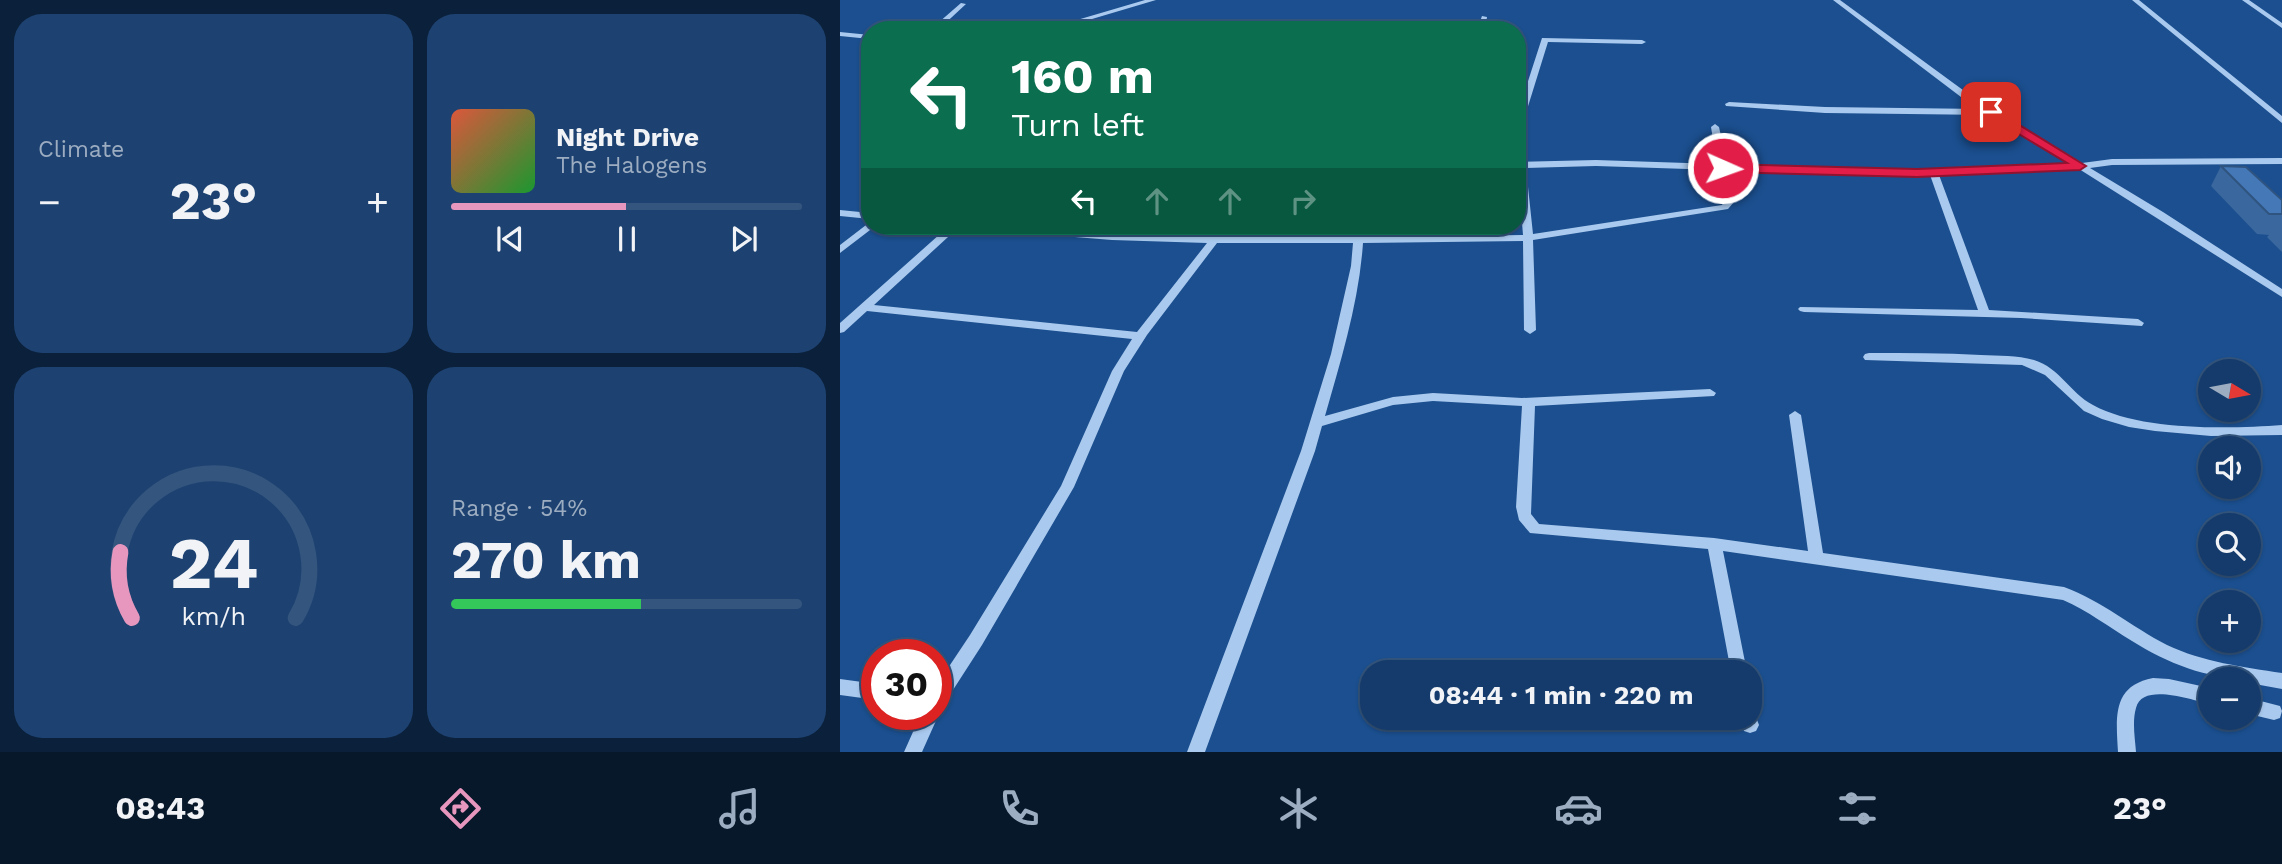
<!DOCTYPE html>
<html lang="en">
<head>
<meta charset="utf-8">
<style>
	:root { --surface:#143b6b; --page:#1d4271; --text:#f1f3f6; --muted:#9dadc1; --line:#33557e; --accent:#e797bd }
	body { margin:0; font-family:"Work Sans",sans-serif; background:var(--page); color:var(--text); height:100vh; display:flex; flex-direction:column; font-size:26px; white-space:nowrap }
	* { box-sizing:border-box; margin:0 }
	p { font-size:23px; color:var(--muted) }
	.icon { flex:none; width:38px; height:38px; fill:none; stroke:currentColor; stroke-width:2; stroke-linecap:round; stroke-linejoin:round }
	.map { position:relative; flex:1; overflow:hidden }
	.panel { display:flex; flex-direction:column; gap:14px; padding:14px; background:#0b203b; width:840px }
	.panel>* { flex:none }
	.guide { position:absolute; left:21px; top:21px; width:665px; height:214px; border-radius:28px; box-shadow:0 2px 5px #0004,0 0 0 2px var(--line); background:#0b6e4f; color:#fff; overflow:hidden }
	.needle { width:46px; rotate:100deg }
	.controls { position:absolute; left:1358px; top:359px; display:grid; gap:14px }
	.controls a { display:grid; place-items:center; width:63px; height:63px; border-radius:50%; background:var(--surface); box-shadow:0 2px 5px #0004,0 0 0 2px var(--line); font-size:35px }
	.speed { position:absolute; left:21px; top:639px; display:flex; gap:14px; font-size:35px; font-weight:700; text-align:center }
	.speed>* { display:grid; place-content:center; width:91px; height:91px; border-radius:50%; background:var(--surface); box-shadow:0 2px 5px #0004,0 0 0 2px var(--line); line-height:1 }
	.speed .limit { border:10px solid #d22; background:#fff; color:#111 }
	.pin { position:absolute; display:grid; place-items:center; width:60px; height:60px; color:#fff; margin:-30px; border-radius:14px; box-shadow:0 4px 10px #0006 }
	.me { position:absolute; width:77px; margin:-38px; rotate:92deg; stroke-linejoin:round; filter:drop-shadow(0 0 5px #0008) }
	.turn { display:flex; align-items:center; gap:24px; height:147px; padding:0 35px; font-size:32px }
	.turn .icon { width:91px; height:91px; stroke-width:2.5 }
	.turn b { display:block; font-size:49px; line-height:60px }
	.lanes { display:flex; align-items:center; height:66px; padding:0 35px; background:#0003; justify-content:center; gap:35px; direction:ltr }
	.lanes .off { opacity:.35 }
	.big { font-size:52px; font-weight:700; line-height:1.1 }
	.panel .widget { flex:1; display:flex; flex-direction:column; justify-content:center; gap:10px; min-width:0; padding:0 24px; border-radius:28px; background:var(--page) }
	.panel .dial { align-items:center; gap:0 }
	.dial svg { height:182px; overflow:visible; fill:none; stroke:var(--line); stroke-width:7; stroke-linecap:round; text-anchor:middle }
	.dial text { fill:var(--text); stroke:none }
	.song { display:flex; align-items:center; gap:21px }
	.cover { width:84px; height:84px; border-radius:10px; background:linear-gradient(135deg,hsl(10 70% 55%),hsl(130 70% 35%)) }
	.played { height:7px; border-radius:4px; background:linear-gradient(90deg,var(--accent) 50%,var(--line) 50%) }
	.keys { display:flex; justify-content:space-around; direction:ltr }
	.heat { display:flex; justify-content:space-between; align-items:center; font-size:38px; direction:ltr }
	.charge { height:10px; border-radius:5px; background:linear-gradient(90deg,#34c759 54%,var(--line) 0) }
	.panel .tiles { flex:1; display:grid; gap:14px; grid-template-columns:repeat(2,1fr) }
	.trip { position:absolute; left:520px; top:660px; width:402px; height:70px; border-radius:28px; background:var(--surface); box-shadow:0 2px 5px #0004,0 0 0 2px var(--line); font-weight:700; line-height:70px; text-align:center }
	.menu { display:flex; height:112px; justify-content:space-around; align-items:center; background:#08182b; color:var(--muted) }
	.menu .icon { width:49px; height:49px }
	.menu .on { color:var(--accent) }
	.menu b { font-size:32px; color:var(--text) }
	main { display:flex; flex:1; min-height:0 }
	.map>svg:first-child { display:block }
	.lines { fill:none; stroke-linecap:round; stroke-linejoin:round }
	.minor { fill:#a9c9ee; fill-rule:evenodd }
	.wall { fill:#3a679d }
	.building { fill:#4478b7; stroke:#305480; stroke-width:2 }
	.route { fill:#e11d48; stroke:#92132f; stroke-width:2 }
</style>
</head>
<body>
<main>
<section class="panel">
<div class="tiles">
<div class="widget"><p>Climate</p>
<div class="heat"><a>−</a><b class="big">23°</b><a>+</a></div>
</div>
<div class="widget">
<div class="song"><i class="cover"></i><div><b>Night Drive</b><p>The Halogens</p></div></div>
<div class="played"></div>
<div class="keys"><svg class="icon" aria-label="previous" viewBox="0 0 24 24"><path d="M18 5L8 12l10 7zM5 5v14"/></svg><svg class="icon" aria-label="pause" viewBox="0 0 24 24"><path d="M8 5v14M16 5v14"/></svg><svg class="icon" aria-label="next" viewBox="0 0 24 24"><path d="M6 5l10 7-10 7zM19 5v14"/></svg></div>
</div>
<div class="widget dial"><svg viewBox="0 0 100 80">
<path d="M14 69A42 42 0 1 1 86 69"/>
<path d="M14 69A42 42 0 0 1 9 40" stroke="#e797bd"/>
<text x="50" y="56" font-size="32" font-weight="700">24</text>
<text x="50" y="72" font-size="11">km/h</text>
</svg></div>
<div class="widget"><p>Range · 54%</p><b class="big">270 km</b><div class="charge"></div></div>
</div>
</section>
<div class="map">
<svg width="1442" height="752" viewBox="0 0 1442 752">
	<rect width="100%" height="100%" fill="#1b4f8f"/>
	<g class="lines">
		<path class="minor" d="M305 0H316L215 30H203Z
			M993 0H1000L1127 93 1242 163 1272 159 1442 158V164L1272 165 1250 168 1323 212 1442 289V297L1239 169 1099 175 1149 310 1298 319 1304 323 1302 326 1181 318 964 312 960 311 958 309 960 307 1138 310 1090 175 888 170 894 202 888 209 693 240 696 330 690 334 684 330 683 241 523 243C519 302 501 360 485 416L553 397 593 393 682 398 870 389 876 393 874 396 695 406 691 514 699 524 874 538 968 551 949 415 955 411 961 415 983 553 1224 587C1262 601 1292 627 1327 645 1363 662 1403 667 1442 673V689L1409 683V679C1367 679 1327 663 1292 641 1269 627 1248 611 1223 600L883 551 907 672H891L868 549 690 533 679 520 676 507 682 406 593 401 553 405 482 426 475 451 365 752H347L461 451 491 354 511 266 513 243H377L307 335 284 371 234 487 142 645 102 707 96 709 99 714 82 752H64L81 714H96V686L130 635 221 486 272 371 292 339 27 311 4 332 0 333V323L109 226H120L34 305 297 332 367 243 272 240 134 229 129 226H169L272 234 371 237 377 226H387L381 237H510L502 226H512L520 237 683 235 677 162 756 160 877 164 871 127 875 124 879 127 887 164 1077 170 1231 164 1150 115 985 113 886 106 885 104 889 102 985 107 1142 109 1121 97ZM756 166 878 170 884 202 882 205 693 234 686 168Z
			M1292 0H1299L1442 116V123Z
			M1402 0H1409L1442 23V28Z
			M121 3 126 4 98 30H90Z
			M642 16 647 17 645 30H637Z
			M0 32 30 35V39L0 36Z
			M702 38 802 40 806 42 802 44 708 42 681 129 677 132V115Z
			M0 210 30 213V219L0 216Z
			M30 222V226H35L34 227 0 253V245Z
			M1029 353C1066 353 1104 353 1141 355 1159 356 1177 355 1194 360 1220 368 1230 393 1253 405 1300 431 1389 429 1442 425V435L1371 436 1315 431 1289 427 1262 419 1244 411 1205 375 1182 365 1025 360 1023 357 1025 354Z
			M1313 678 1329 679 1370 688V704C1352 700 1302 682 1296 708 1292 722 1295 738 1296 752H1278C1276 717 1272 686 1313 678Z
			M0 679 37 684V700L0 695Z
			M1409 698 1440 706 1442 711 1440 718 1434 720 1409 714Z
			M910 711 914 712 919 725 916 731 910 733 904 731 899 718H910Z"/>
	</g>
	<path class="wall" d="M1381 166 1442 200V252L1427 237 1429 235 1417 234 1371 186Z"/>
	<path class="building" d="M1381 166 1406 167 1442 200V214H1429Z"/>
	<path class="route" d="M1147 110H1155L1246 166 1240 170 1077 177 883 172 877 168 883 164 1077 169 1227 163 1147 115Z"/>
</svg>
<div class="controls">
<a><svg class="needle" viewBox="-14 -14 28 28"><path d="M0-13l5 13h-10z" fill="#e53935"/><path d="M0 13l5-13h-10z" fill="#9dadc1"/></svg></a>
<a><svg class="icon" aria-label="sound" viewBox="0 0 24 24"><path d="M4 9h4l5-4v14l-5-4H4zM17 9q2 3 0 6"/></svg></a>
<a><svg class="icon" aria-label="search" viewBox="0 0 24 24"><circle cx="10" cy="10" r="6"/><path d="M15 15l6 6"/></svg></a>
<a>+</a>
<a>−</a>
</div>
<div class="speed"><div class="limit">30</div></div>
<div class="pin" style="left:1151px;top:112px;background:#d93025"><svg class="icon" aria-label="arrive" viewBox="0 0 24 24"><path d="M6 21V4h12l-3 4 3 4H6"/></svg></div>
<svg class="me" style="left:883px;top:168px" viewBox="-20 -20 40 40"><circle r="17" fill="#e11d48" stroke="#fff" stroke-width="3"/><path d="M0-11L8 9 0 5-8 9z" fill="#fff"/></svg>
<div class="trip">08:44 · 1 min · 220 m</div>
<div class="guide">
<div class="turn"><svg class="icon" aria-label="left" viewBox="0 0 24 24"><path d="M17 20v-9H6M10 6l-5 5 5 5"/></svg><div><b>160 m</b>Turn left</div></div>
<div class="lanes"><svg class="icon" aria-label="left" viewBox="0 0 24 24"><path d="M17 20v-9H6M10 6l-5 5 5 5"/></svg><svg class="icon off" aria-label="ahead" viewBox="0 0 24 24"><path d="M12 20V5M6 11l6-6 6 6"/></svg><svg class="icon off" aria-label="ahead" viewBox="0 0 24 24"><path d="M12 20V5M6 11l6-6 6 6"/></svg><svg class="icon off" aria-label="right" viewBox="0 0 24 24"><path d="M7 20v-9h11M14 6l5 5-5 5"/></svg></div>
</div>
</div>
</main>
<nav class="menu">
<b>08:43</b>
<svg class="icon on" aria-label="directions" viewBox="0 0 24 24"><path d="M12 3l9 9-9 9-9-9zM9 14v-3h6M13 9l2 2-2 2"/></svg>
<svg class="icon" aria-label="music" viewBox="0 0 24 24"><path d="M9 18V5l10-2v13"/><circle cx="6" cy="18" r="3"/><circle cx="16" cy="16" r="3"/></svg>
<svg class="icon" aria-label="phone" viewBox="0 0 24 24"><path d="M5 4h4l2 5-3 2q2 4 5 5l2-3 5 2v4C11 20 4 13 5 4z"/></svg>
<svg class="icon" aria-label="climate" viewBox="0 0 24 24"><path d="M12 3v18M4 7l16 10M4 17L20 7"/></svg>
<svg class="icon" aria-label="car" viewBox="0 0 24 24"><path d="M5 17H2v-5l4-1 3-4h7l3 4 3 1v5h-3M9 17h6M6 11h13"/><circle cx="7" cy="17" r="2"/><circle cx="17" cy="17" r="2"/></svg>
<svg class="icon" aria-label="filters" viewBox="0 0 24 24"><path d="M4 7h16M4 17h16"/><circle cx="9" cy="7" r="2"/><circle cx="15" cy="17" r="2"/></svg>
<b>23°</b>
</nav>
</body>
</html>
